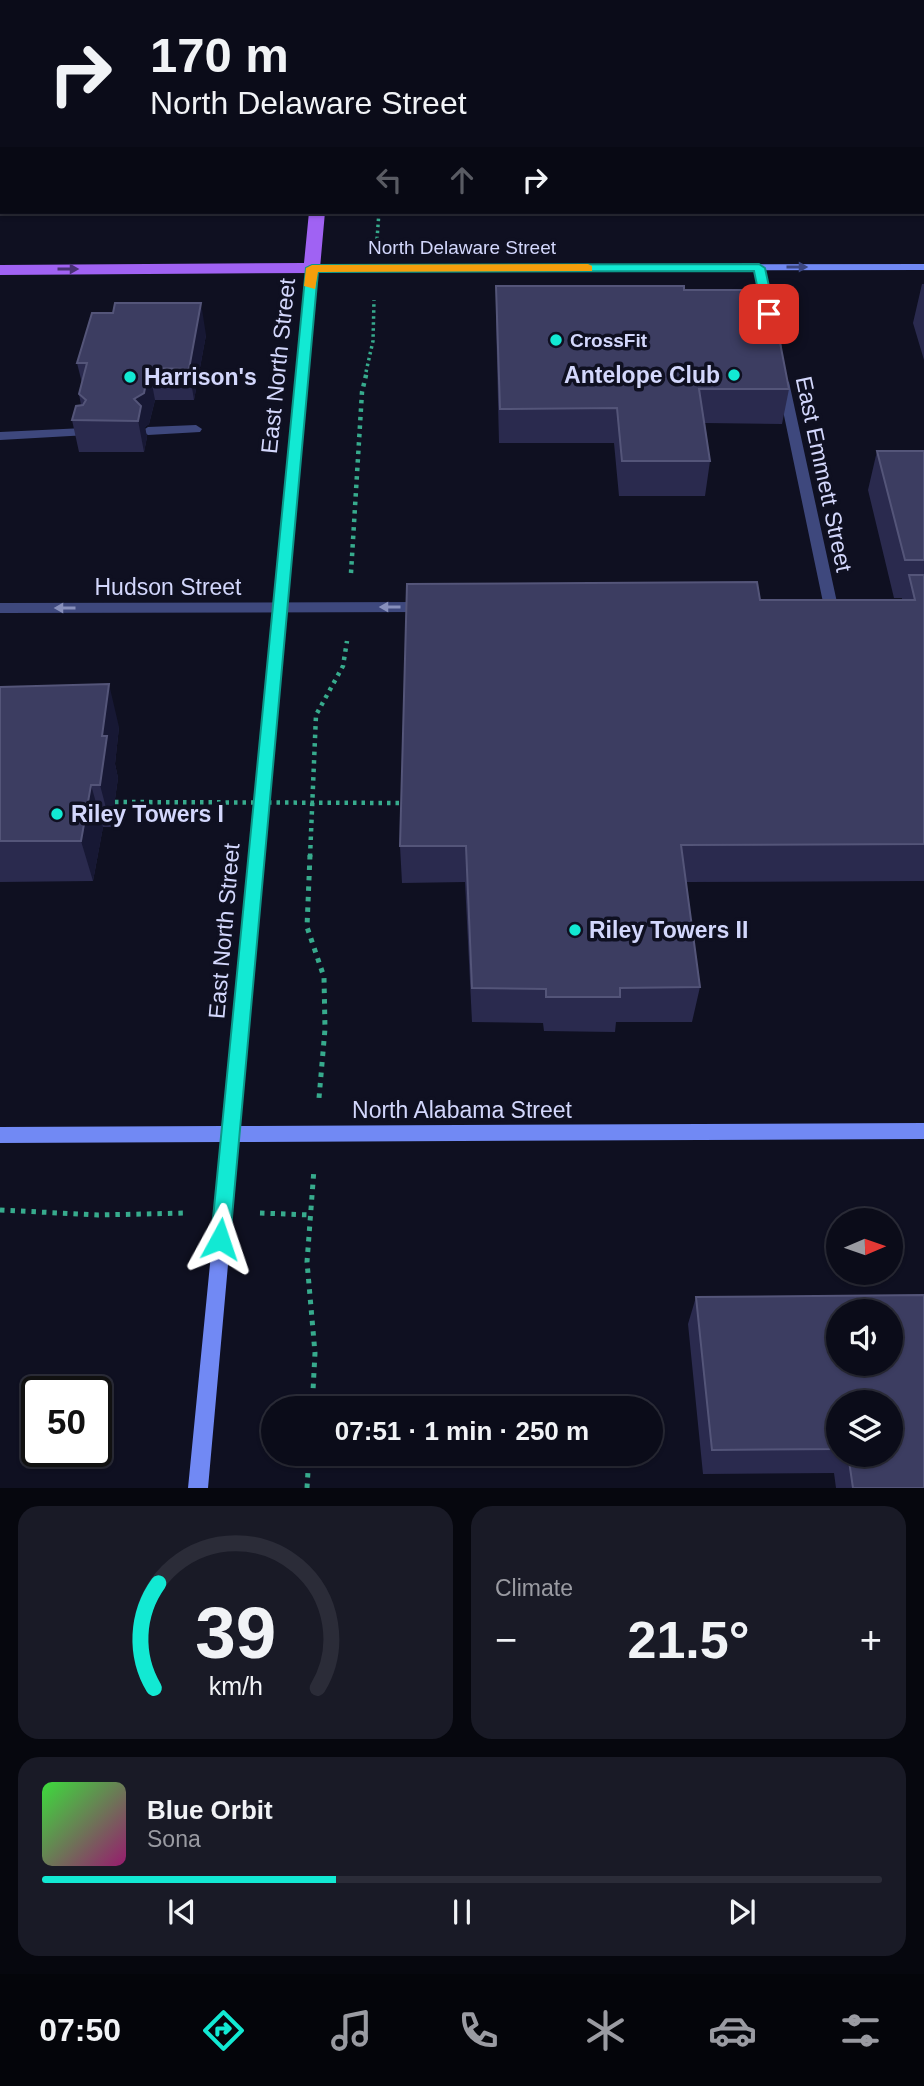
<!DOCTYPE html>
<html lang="en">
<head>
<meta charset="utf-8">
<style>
	:root { --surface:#0b0c19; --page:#191a26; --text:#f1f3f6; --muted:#9a9ba2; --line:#2b2c38; --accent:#12e9d3 }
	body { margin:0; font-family:Helvetica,sans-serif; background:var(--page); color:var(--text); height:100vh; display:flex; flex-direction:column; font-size:26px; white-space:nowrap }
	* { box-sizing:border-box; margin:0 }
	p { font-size:23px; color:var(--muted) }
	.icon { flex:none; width:38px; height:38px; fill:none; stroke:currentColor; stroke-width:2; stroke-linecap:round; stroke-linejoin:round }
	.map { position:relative; height:1488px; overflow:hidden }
	.panel { display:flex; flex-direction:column; gap:18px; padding:18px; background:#06070e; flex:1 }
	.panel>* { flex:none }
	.banner { position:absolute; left:0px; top:0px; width:924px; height:214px; box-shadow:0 2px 5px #0004,0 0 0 2px var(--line); background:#0b0c19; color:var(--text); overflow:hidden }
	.needle { width:46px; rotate:88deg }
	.buttons { position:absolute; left:826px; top:1208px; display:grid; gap:14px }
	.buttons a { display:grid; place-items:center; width:77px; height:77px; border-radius:50%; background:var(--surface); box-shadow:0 2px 5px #0004,0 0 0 2px var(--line); font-size:35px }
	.speed { position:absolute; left:21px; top:1376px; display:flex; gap:14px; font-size:35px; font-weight:700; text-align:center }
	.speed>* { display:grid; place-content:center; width:91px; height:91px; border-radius:50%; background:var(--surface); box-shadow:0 2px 5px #0004,0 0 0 2px var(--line); line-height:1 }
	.speed .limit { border:4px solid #111; border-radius:10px; background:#fff; color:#111 }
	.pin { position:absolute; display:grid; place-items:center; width:60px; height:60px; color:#fff; margin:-30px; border-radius:14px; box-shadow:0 4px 10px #0006 }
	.me { position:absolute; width:77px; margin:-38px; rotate:5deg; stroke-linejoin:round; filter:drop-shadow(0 0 5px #0008) }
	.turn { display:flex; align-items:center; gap:24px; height:147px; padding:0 35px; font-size:32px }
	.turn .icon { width:91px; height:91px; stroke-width:2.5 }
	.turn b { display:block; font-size:49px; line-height:60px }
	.lanes { display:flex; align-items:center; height:66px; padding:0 35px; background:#0003; justify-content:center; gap:35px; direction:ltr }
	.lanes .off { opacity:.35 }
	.big { font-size:52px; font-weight:800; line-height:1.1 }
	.panel .widget { flex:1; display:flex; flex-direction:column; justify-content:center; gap:10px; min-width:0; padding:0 24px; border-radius:21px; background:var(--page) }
	.panel .dial { align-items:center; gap:0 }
	.dial svg { height:182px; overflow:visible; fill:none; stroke:var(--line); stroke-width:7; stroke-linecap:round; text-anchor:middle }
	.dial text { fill:var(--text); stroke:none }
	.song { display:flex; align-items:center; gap:21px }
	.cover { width:84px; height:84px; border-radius:10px; background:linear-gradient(135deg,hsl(120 70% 55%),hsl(320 70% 35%)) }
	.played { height:7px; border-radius:4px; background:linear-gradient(90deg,var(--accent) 35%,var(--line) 35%) }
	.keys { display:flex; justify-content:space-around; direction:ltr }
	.heat { display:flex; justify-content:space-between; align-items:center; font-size:38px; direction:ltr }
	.panel .tiles { flex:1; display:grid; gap:18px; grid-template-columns:1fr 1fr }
	.widget:last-child { grid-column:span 2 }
	.trip { position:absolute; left:261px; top:1396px; width:402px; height:70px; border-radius:35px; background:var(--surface); box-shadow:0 2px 5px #0004,0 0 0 2px var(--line); font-weight:800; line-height:70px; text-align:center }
	.dock { display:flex; height:112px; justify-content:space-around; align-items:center; background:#04050a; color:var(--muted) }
	.dock .icon { width:49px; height:49px }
	.dock .active { color:var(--accent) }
	.dock b { font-size:32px; color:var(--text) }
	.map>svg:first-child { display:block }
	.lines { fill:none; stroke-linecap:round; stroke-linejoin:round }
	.path-far2 { stroke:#37ab8d; stroke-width:3.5; stroke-dasharray:2.5 3.5; stroke-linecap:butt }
	.path-far1 { stroke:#37ab8d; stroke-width:4.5; stroke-dasharray:3.5 5; stroke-linecap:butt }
	.path { stroke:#37ab8d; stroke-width:5; stroke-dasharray:4.5 6; stroke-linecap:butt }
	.lane { fill:#3e487d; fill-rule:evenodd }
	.street { fill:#3e487d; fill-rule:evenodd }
	.secondary { fill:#7189f4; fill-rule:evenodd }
	.primary { fill:#a062f3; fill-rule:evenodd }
	.path-bridge { stroke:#37ab8d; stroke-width:4.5; stroke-dasharray:3.5 5; stroke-linecap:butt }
	.wall { fill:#2a2a4e; fill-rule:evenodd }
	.shaded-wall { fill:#171834 }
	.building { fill:#3c3d61; stroke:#545579; stroke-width:2; fill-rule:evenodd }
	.oneway { fill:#3b4680 }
	.oneway2 { fill:#493175 }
	.oneway3 { fill:#8890bc }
	.route { fill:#12e9d3; stroke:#0c9789; stroke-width:2 }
	.slow { fill:#f59e0b }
	.poi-dot { fill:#12e9d3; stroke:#0f1021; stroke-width:2.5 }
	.labels { text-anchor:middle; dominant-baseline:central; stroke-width:7; stroke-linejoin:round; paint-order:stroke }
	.far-street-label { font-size:19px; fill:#d3d7fc; stroke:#0f1021 }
	.far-poi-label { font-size:19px; font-weight:bold; fill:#d3d7fc; stroke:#0f1021; text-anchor:start }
	.street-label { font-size:23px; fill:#d3d7fc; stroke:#0f1021 }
	.poi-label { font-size:23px; font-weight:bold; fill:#d3d7fc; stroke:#0f1021; text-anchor:start }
</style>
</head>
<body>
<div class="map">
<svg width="924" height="1488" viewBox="0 0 924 1488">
	<rect width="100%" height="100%" fill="#0f1021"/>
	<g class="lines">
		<path class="path-far2" d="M377 239 379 212
			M366 372 373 341 374 300"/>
		<path class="path-far1" d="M351 573 362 392 367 371
			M310 857 316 715 343 666 347 641"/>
		<path class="path" d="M310 855 307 927 324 977 325 1029 319 1098
			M0 1210 98 1215 188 1213
			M260 1213 311 1215
			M312 1409 315 1353 307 1262 314 1169
			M307 1488 309 1454"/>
		<path class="lane" d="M2 40V49L0 50V41Z
			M196 425 202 429 200 432 148 435 142 431 148 427Z
			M84 428 90 432 88 435 0 440V432Z
			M422 602 429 607 422 612 0 613V603Z"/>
		<path class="street" d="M814 0H822L823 2H815Z
			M759 265 764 268 782 348 776 351 770 348 754 268Z
			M783 378 789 382 838 607 831 612 824 607 777 382Z"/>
		<path class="secondary" d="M924 264V270L317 271 240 1126 924 1123V1139L239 1142 208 1488H188L222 1142 0 1143V1127L223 1126 307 268 312 265Z"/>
		<path class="primary" d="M329 0H343V2H329Z
			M309 212H325L320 268 312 273 0 275V265L304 263Z"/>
		<path class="path-bridge" d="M115 802 405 803"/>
	</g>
	<path class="wall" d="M0 0H213V2H2V38L0 39Z
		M408 0H706V2H408Z
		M922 126 924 127V203L922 202Z
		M922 284H924V360L913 323Z
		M496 286 684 290 773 332 789 389 782 424 705 423 710 461 705 496H619L614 443H499L496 320Z
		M206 335 194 400H155L149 424 145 427 147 437 144 452H79L72 420 81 405 79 394 82 383 77 363Z
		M877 451H924V881L686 882 700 987 692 1022H616L615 1032 544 1031 543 1023 472 1022 465 882 402 883 400 846 760 600H902V598H894L868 490Z
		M0 687 119 727 115 764 118 778 111 827H103L93 881 0 882Z
		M924 1295V1488H836L834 1473 703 1474 688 1324 696 1297ZM838 1311H891V1363H838ZM838 1402H891V1454H838Z"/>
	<path class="shaded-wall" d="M200 0H213V2H201Z
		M654 0H706V2H651Z
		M0 26 2 34V38L0 39Z
		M201 303 206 335 194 400 189 369Z
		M149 368 155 400 149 424 145 427 147 437 144 452 134 399Z
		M109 684 119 727 115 764 118 778 111 827 100 785 102 736Z
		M91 785 103 827 93 881 81 841Z"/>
	<path class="building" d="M0 0H173L0 1Z
		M408 0H474V2H408Z
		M532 0H654L651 2H536Z
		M922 126 924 127V172L922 171Z
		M496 286H684V290H765L773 332H778L789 389H699L710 461H622L617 408 500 409Z
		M115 303H201L189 369 149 368 144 393 134 399 141 406 138 421 72 420 76 406 83 405 86 400 79 394 87 363H77L92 313H113Z
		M877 451H924V560H905Z
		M909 575H924V844L681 845 700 987 620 988V997H546V989L472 988 466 846H400L407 584 757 582 760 600H915Z
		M109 684 102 736H107L100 785H91L81 841H0V687Z
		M924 1295V1488H853L848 1454H891V1402H838V1449L712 1450 696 1297ZM838 1311H891V1363H838Z"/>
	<defs><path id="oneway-solid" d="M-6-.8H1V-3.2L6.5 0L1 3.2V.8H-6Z" transform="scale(1.75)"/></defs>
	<use class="oneway" href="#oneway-solid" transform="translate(797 267)"/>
	<use class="oneway2" href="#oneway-solid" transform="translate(68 269)"/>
	<g class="oneway3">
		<use href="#oneway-solid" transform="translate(390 607) rotate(-180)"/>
		<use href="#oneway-solid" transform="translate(65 608) rotate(-180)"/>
	</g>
	<path class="route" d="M759 264 765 268 775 314 769 318 763 314 754 271 318 272 230 1239 228 1246 220 1249 213 1246 211 1239 306 268 312 265Z"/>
	<path class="slow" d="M588 264 592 266V271L318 272 315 289 304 286 306 268 312 265Z"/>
	<g class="poi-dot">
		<circle cx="556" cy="340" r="7"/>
		<circle cx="734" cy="375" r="7"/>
		<circle cx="130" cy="377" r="7"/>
		<circle cx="57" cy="814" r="7"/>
		<circle cx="575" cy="930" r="7"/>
	</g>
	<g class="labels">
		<g class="far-street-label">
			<text x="462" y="247">North Delaware Street</text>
		</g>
		<g class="far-poi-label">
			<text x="570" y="340">CrossFit</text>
		</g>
		<g class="street-label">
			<text transform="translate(278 366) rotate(-84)">East North Street</text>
			<text transform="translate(824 474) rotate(78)">East Emmett Street</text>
			<text x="168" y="587">Hudson Street</text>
			<text transform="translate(224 931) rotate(-85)">East North Street</text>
			<text x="462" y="1110">North Alabama Street</text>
		</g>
		<g class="poi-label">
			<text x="720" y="375" text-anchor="end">Antelope Club</text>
			<text x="144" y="377">Harrison's</text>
			<text x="71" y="814">Riley Towers I</text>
			<text x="589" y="930">Riley Towers II</text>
		</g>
	</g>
</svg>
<div class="buttons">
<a><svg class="needle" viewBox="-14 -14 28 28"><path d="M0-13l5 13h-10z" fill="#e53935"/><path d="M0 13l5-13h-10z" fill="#9a9ba2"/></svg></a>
<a><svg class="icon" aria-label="sound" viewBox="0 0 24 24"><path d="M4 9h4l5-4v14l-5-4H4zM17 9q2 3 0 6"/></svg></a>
<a><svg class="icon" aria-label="layers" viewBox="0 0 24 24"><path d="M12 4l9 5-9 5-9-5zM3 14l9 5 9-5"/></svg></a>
</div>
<div class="speed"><div class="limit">50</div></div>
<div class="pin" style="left:769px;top:314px;background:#d93025"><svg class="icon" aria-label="arrive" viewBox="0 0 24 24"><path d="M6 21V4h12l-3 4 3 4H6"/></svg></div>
<svg class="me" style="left:220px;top:1239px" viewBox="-20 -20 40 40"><path d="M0-17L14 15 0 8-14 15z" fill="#12e9d3" stroke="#fff" stroke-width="4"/></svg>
<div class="trip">07:51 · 1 min · 250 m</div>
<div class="banner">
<div class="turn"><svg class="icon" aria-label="right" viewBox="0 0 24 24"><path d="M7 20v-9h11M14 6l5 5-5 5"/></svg><div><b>170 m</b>North Delaware Street</div></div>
<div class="lanes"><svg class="icon off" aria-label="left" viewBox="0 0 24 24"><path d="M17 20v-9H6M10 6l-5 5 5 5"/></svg><svg class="icon off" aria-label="ahead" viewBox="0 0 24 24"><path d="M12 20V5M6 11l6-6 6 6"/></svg><svg class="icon" aria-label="right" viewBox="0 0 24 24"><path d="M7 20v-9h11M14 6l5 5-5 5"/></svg></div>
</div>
</div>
<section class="panel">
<div class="tiles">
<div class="widget dial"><svg viewBox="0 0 100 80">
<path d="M14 69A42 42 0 1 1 86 69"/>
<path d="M14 69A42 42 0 0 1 16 23" stroke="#12e9d3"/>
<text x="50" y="56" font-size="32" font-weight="700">39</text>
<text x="50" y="72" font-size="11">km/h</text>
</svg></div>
<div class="widget"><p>Climate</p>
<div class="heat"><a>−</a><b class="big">21.5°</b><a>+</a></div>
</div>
<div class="widget">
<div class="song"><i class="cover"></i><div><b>Blue Orbit</b><p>Sona</p></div></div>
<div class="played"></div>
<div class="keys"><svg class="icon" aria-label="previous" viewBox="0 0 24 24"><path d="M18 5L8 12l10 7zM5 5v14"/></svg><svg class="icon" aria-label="pause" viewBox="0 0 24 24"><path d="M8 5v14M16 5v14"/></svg><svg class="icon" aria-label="next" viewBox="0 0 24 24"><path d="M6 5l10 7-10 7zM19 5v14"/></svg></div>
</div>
</div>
</section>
<nav class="dock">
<b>07:50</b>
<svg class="icon active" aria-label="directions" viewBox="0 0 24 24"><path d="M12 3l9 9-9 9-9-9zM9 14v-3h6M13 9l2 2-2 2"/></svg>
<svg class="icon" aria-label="music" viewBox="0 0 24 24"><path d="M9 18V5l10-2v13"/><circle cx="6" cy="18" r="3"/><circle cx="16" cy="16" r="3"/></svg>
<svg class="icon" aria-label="phone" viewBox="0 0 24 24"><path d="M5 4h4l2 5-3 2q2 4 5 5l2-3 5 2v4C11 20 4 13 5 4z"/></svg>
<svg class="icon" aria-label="climate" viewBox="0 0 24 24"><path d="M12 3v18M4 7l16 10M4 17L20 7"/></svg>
<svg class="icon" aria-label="car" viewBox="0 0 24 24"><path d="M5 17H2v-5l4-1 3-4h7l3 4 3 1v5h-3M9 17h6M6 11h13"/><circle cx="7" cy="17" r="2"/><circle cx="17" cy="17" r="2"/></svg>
<svg class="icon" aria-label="filters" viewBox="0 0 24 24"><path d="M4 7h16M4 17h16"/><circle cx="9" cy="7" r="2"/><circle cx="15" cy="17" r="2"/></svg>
</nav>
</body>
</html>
